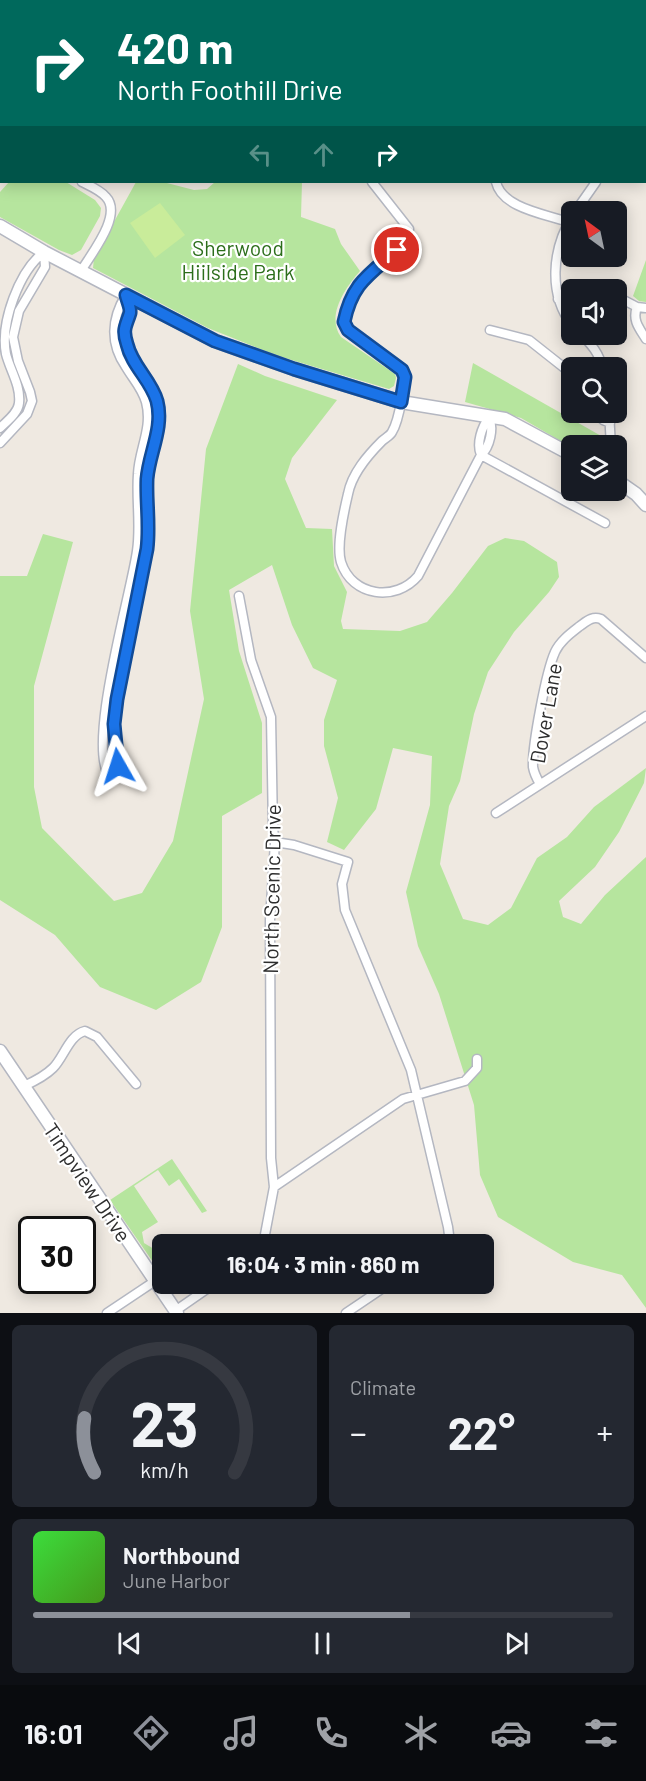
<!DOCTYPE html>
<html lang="en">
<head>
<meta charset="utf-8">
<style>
	:root { --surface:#171b24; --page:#242831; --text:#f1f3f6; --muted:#9ea1a6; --line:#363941; --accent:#8c9099 }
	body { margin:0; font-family:Barlow,sans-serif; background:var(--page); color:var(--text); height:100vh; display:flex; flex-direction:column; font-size:22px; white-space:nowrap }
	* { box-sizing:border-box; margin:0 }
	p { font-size:20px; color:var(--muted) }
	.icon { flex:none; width:33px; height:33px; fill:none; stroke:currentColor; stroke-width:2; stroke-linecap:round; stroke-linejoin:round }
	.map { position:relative; height:1313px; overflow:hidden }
	.sheet { display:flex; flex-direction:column; gap:12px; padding:12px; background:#0d0f14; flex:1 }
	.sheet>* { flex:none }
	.top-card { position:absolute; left:0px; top:0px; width:646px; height:183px; box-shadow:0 3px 15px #0003; background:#00695c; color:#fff; overflow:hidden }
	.needle { width:39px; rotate:327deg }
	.fabs { position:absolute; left:561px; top:201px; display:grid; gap:12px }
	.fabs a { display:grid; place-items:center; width:66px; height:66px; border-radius:9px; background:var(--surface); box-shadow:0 3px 15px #0003; font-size:30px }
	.speed { position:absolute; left:18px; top:1216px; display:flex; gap:12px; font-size:30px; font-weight:700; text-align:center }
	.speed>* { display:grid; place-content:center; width:78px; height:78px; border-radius:50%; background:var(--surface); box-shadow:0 3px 15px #0003; line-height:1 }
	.speed .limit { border:3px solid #111; border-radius:9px; background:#fff; color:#111 }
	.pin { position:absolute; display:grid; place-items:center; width:51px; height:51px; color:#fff; margin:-26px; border:3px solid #fff; border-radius:50%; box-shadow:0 2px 6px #0007 }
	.me { position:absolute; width:66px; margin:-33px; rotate:354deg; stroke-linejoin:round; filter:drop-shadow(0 0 4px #0008) }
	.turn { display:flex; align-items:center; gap:21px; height:126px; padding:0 18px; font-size:27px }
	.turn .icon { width:78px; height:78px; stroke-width:2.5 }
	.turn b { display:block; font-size:42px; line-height:51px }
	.lanes { display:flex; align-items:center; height:57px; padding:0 18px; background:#0003; justify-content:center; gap:30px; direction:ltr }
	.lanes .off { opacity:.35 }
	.big { font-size:45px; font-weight:700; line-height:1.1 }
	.sheet .tile { flex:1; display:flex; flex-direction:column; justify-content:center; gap:9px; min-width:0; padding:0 21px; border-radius:9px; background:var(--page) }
	.sheet .dial { align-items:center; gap:0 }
	.dial svg { height:156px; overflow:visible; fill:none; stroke:var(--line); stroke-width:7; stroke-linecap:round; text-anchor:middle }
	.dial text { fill:var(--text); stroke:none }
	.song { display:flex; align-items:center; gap:18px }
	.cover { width:72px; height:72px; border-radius:9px; background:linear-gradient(135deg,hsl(120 70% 55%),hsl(100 70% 35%)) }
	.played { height:6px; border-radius:3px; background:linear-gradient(90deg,var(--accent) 65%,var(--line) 65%) }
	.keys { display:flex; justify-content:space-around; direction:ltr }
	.heat { display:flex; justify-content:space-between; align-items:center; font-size:33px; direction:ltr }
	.sheet .tiles { flex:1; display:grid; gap:12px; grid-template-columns:1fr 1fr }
	.tile:last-child { grid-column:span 2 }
	.trip { position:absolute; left:152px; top:1234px; width:342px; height:60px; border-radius:9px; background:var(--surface); box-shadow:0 3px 15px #0003; font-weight:700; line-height:60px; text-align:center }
	.tabs { display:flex; height:96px; justify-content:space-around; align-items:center; background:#090b0e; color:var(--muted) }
	.tabs .icon { width:42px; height:42px }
	.tabs .selected { color:var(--accent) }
	.tabs b { font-size:27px; color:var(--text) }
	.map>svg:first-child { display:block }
	.green { fill:#b6e59e }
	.pitch { fill:#c9ec9a }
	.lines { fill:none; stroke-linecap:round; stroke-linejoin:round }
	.stream { stroke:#75cff0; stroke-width:2 }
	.street-casing { stroke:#b4b7c1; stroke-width:11 }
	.secondary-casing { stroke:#b4b7c1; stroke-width:15 }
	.street { stroke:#fff; stroke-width:8 }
	.secondary { stroke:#fff; stroke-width:12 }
	.route-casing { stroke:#114b97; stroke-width:15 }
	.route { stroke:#1a73e8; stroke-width:10 }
	.labels { text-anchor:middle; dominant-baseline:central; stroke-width:4.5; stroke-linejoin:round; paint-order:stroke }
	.park-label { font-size:21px; fill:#2c6e1b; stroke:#fff }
	.street-label { font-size:21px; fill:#2e2e2e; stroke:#fff }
</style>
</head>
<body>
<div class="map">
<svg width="646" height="1313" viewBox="0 0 646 1313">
	<rect width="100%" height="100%" fill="#efe9e1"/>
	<path class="green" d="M326 0H446L445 2Z
		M554 0H646V40L645 2 554 1Z
		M9 182H66L95 200 101 208 100 216 81 250 72 255 59 250 0 217V192Z
		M136 182H163L194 190 207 189 215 182H302L301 217 335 229 341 244 360 271C345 288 326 316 341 337L395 374 396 378 394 386 389 389 275 355 208 328 93 268 94 258Z
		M646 260V302L639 301 633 296Z
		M473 363 603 437 602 445 571 447 521 418 465 402Z
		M238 364 265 376 337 400 292 458 285 479 306 528 332 529 334 566 347 592 341 621 343 629 400 631 427 622 452 593 488 546 505 538 524 541 557 562 559 577 549 592 514 632 488 672 474 714 460 781 449 806 440 864 463 919 488 925 511 908 537 858 567 837 594 807 646 768 644 783 619 832 595 867 559 901 563 917 581 924 605 895 646 857V1308L622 1275 573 1262 498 1217 480 1175 474 1105 439 994 418 946 406 892 430 805 432 756 393 748 376 809 344 850 327 842 338 798 324 746V720L337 680 313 668 292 625 272 565 229 590 239 651 262 723V793L222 816V927L201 982 156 1010 100 987 55 935 0 900V576H27L43 534 73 542 34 686V787L42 828 114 901 142 893 173 841 204 699 190 611 206 449Z
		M172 1159 207 1211 202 1213 179 1179 169 1186 158 1170 134 1186 158 1222 142 1232 144 1243 154 1249 171 1237 176 1245H162V1275L110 1200Z"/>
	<path class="pitch" d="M160 203 185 235 155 258 130 223Z"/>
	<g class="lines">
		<path class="stream" d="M358 0 359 2"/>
		<g class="street-casing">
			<path id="street" d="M14 0 16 2
				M189 0 191 2
				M497 0 501 2
				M122 2 123 0
				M455 2V0
				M645 48H646
				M645 120H646
				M372 182 409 229 407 242 358 283 347 308 344 322 348 330 402 370C405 379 403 387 402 397 400 408 398 422 392 432 390 436 385 438 382 441 368 455 352 473 348 494 344 511 336 545 341 562 352 597 396 602 418 576L481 455C490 447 494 428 489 417
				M496 182C502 208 545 214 568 222
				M575 212 596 182
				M572 217C552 249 548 294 572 325
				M81 271C91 254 123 215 106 197 100 190 90 186 82 182
				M126 295C127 300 131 308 130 313 126 327 122 328 126 344 132 366 151 380 157 401 164 428 149 453 147 479 146 502 149 525 147 549L114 724 119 771 118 774 111 778C84 753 132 590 137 551 141 525 136 500 138 474 139 449 153 428 146 402 142 388 133 379 126 367 110 344 111 319 126 295Z
				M616 296 637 307 646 308
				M558 299 572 296
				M637 307C632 320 639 328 646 339
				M490 330 529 340 572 374
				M581 334C591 344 600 354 602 368
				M596 412 603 420 610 423
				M609 412 611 446
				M0 428C7 421 18 413 19 403 21 386 10 370 6 354 0 323 19 271 44 252L45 267 19 311 13 337 18 361 30 392 32 401 27 414 0 443
				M481 455 605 523
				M481 455C476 443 482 427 489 417
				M239 596 251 660 271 717 273 829 275 842 270 920 271 1158 274 1187 263 1245
				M540 784C537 779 534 773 533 767 532 746 546 672 555 652 560 641 571 633 580 626 587 621 592 616 601 619L646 658
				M496 813 646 716
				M275 842 294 845 348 862 342 884 345 910 411 1070 448 1227 449 1235 446 1245
				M24 1086C35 1081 45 1076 53 1068 64 1057 69 1035 85 1031L97 1037 136 1084
				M274 1187 403 1099 465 1081 477 1068V1059
				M175 1311 214 1284
				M107 1313 155 1281
				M346 1313 389 1284"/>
		</g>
		<g class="secondary-casing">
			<path id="secondary" d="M0 226 44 252 215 341 294 369 401 402 505 419 572 455
				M616 480 636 494 646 505
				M0 1051 177 1313"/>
		</g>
		<use href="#street" class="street"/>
		<use href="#secondary" class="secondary"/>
	</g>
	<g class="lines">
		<g class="route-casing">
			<path id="route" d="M118 766 114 724 117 699 147 549C150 525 146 502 147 479 149 453 164 428 157 401 151 380 132 366 127 344 122 329 126 326 130 313 131 308 127 300 126 295L215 341 294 369 401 402 405 377 402 370 348 330 344 322C352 283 369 275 397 250"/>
		</g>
		<use href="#route" class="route"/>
	</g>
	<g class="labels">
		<g class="park-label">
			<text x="238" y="247">Sherwood<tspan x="238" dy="24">Hiilside Park</tspan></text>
		</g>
		<g class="street-label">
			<text transform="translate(545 713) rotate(-80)">Dover Lane</text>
			<text transform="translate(271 889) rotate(-89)">North Scenic Drive</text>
			<text transform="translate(88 1182) rotate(56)">Timpview Drive</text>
		</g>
	</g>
</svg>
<div class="fabs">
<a><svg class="needle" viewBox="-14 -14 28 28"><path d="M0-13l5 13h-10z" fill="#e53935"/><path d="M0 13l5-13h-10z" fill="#9ea1a6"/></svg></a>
<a><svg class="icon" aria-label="sound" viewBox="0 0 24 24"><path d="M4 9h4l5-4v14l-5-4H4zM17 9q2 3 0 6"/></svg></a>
<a><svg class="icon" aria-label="search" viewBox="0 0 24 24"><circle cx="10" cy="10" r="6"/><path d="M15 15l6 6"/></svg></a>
<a><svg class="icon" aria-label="layers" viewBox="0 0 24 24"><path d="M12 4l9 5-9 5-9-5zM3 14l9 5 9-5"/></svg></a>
</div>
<div class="speed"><div class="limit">30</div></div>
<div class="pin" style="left:397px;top:250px;background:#d93025"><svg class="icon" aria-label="arrive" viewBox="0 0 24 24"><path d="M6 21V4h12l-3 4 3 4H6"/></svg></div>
<svg class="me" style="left:118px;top:766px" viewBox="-20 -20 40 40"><path d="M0-17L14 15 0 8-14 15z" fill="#1a73e8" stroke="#fff" stroke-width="4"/></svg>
<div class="trip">16:04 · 3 min · 860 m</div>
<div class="top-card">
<div class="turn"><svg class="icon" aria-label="right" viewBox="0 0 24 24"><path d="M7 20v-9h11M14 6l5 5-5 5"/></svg><div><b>420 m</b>North Foothill Drive</div></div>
<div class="lanes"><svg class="icon off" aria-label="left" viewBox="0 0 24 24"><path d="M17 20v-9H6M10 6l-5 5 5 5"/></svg><svg class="icon off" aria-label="ahead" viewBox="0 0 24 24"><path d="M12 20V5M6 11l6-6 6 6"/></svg><svg class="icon" aria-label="right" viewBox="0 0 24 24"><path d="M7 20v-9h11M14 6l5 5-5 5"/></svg></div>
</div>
</div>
<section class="sheet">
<div class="tiles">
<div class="tile dial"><svg viewBox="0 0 100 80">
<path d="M14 69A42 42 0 1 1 86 69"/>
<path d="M14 69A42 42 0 0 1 9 41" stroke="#8c9099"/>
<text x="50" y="56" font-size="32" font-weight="700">23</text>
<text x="50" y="72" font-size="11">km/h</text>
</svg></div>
<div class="tile"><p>Climate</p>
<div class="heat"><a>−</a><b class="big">22°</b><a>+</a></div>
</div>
<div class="tile">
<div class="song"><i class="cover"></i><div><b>Northbound</b><p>June Harbor</p></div></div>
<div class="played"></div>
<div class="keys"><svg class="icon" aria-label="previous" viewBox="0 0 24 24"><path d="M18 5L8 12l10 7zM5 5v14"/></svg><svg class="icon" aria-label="pause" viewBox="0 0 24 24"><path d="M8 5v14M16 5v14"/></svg><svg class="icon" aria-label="next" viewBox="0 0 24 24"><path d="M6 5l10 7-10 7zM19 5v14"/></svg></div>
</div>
</div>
</section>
<nav class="tabs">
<b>16:01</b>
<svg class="icon selected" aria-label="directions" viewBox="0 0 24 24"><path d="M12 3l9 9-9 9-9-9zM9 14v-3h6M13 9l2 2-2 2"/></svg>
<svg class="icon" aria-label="music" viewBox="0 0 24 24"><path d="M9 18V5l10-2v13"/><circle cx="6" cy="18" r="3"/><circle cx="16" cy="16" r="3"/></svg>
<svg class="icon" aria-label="phone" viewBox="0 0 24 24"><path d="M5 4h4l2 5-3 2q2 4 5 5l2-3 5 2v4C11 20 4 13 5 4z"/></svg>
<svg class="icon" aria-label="climate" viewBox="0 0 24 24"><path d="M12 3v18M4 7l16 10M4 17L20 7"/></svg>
<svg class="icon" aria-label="car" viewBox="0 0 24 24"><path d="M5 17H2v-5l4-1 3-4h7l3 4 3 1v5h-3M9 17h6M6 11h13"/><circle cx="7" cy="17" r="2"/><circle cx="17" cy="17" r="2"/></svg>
<svg class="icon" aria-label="filters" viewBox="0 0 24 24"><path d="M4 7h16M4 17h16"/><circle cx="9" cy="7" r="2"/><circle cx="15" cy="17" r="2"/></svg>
</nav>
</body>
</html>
